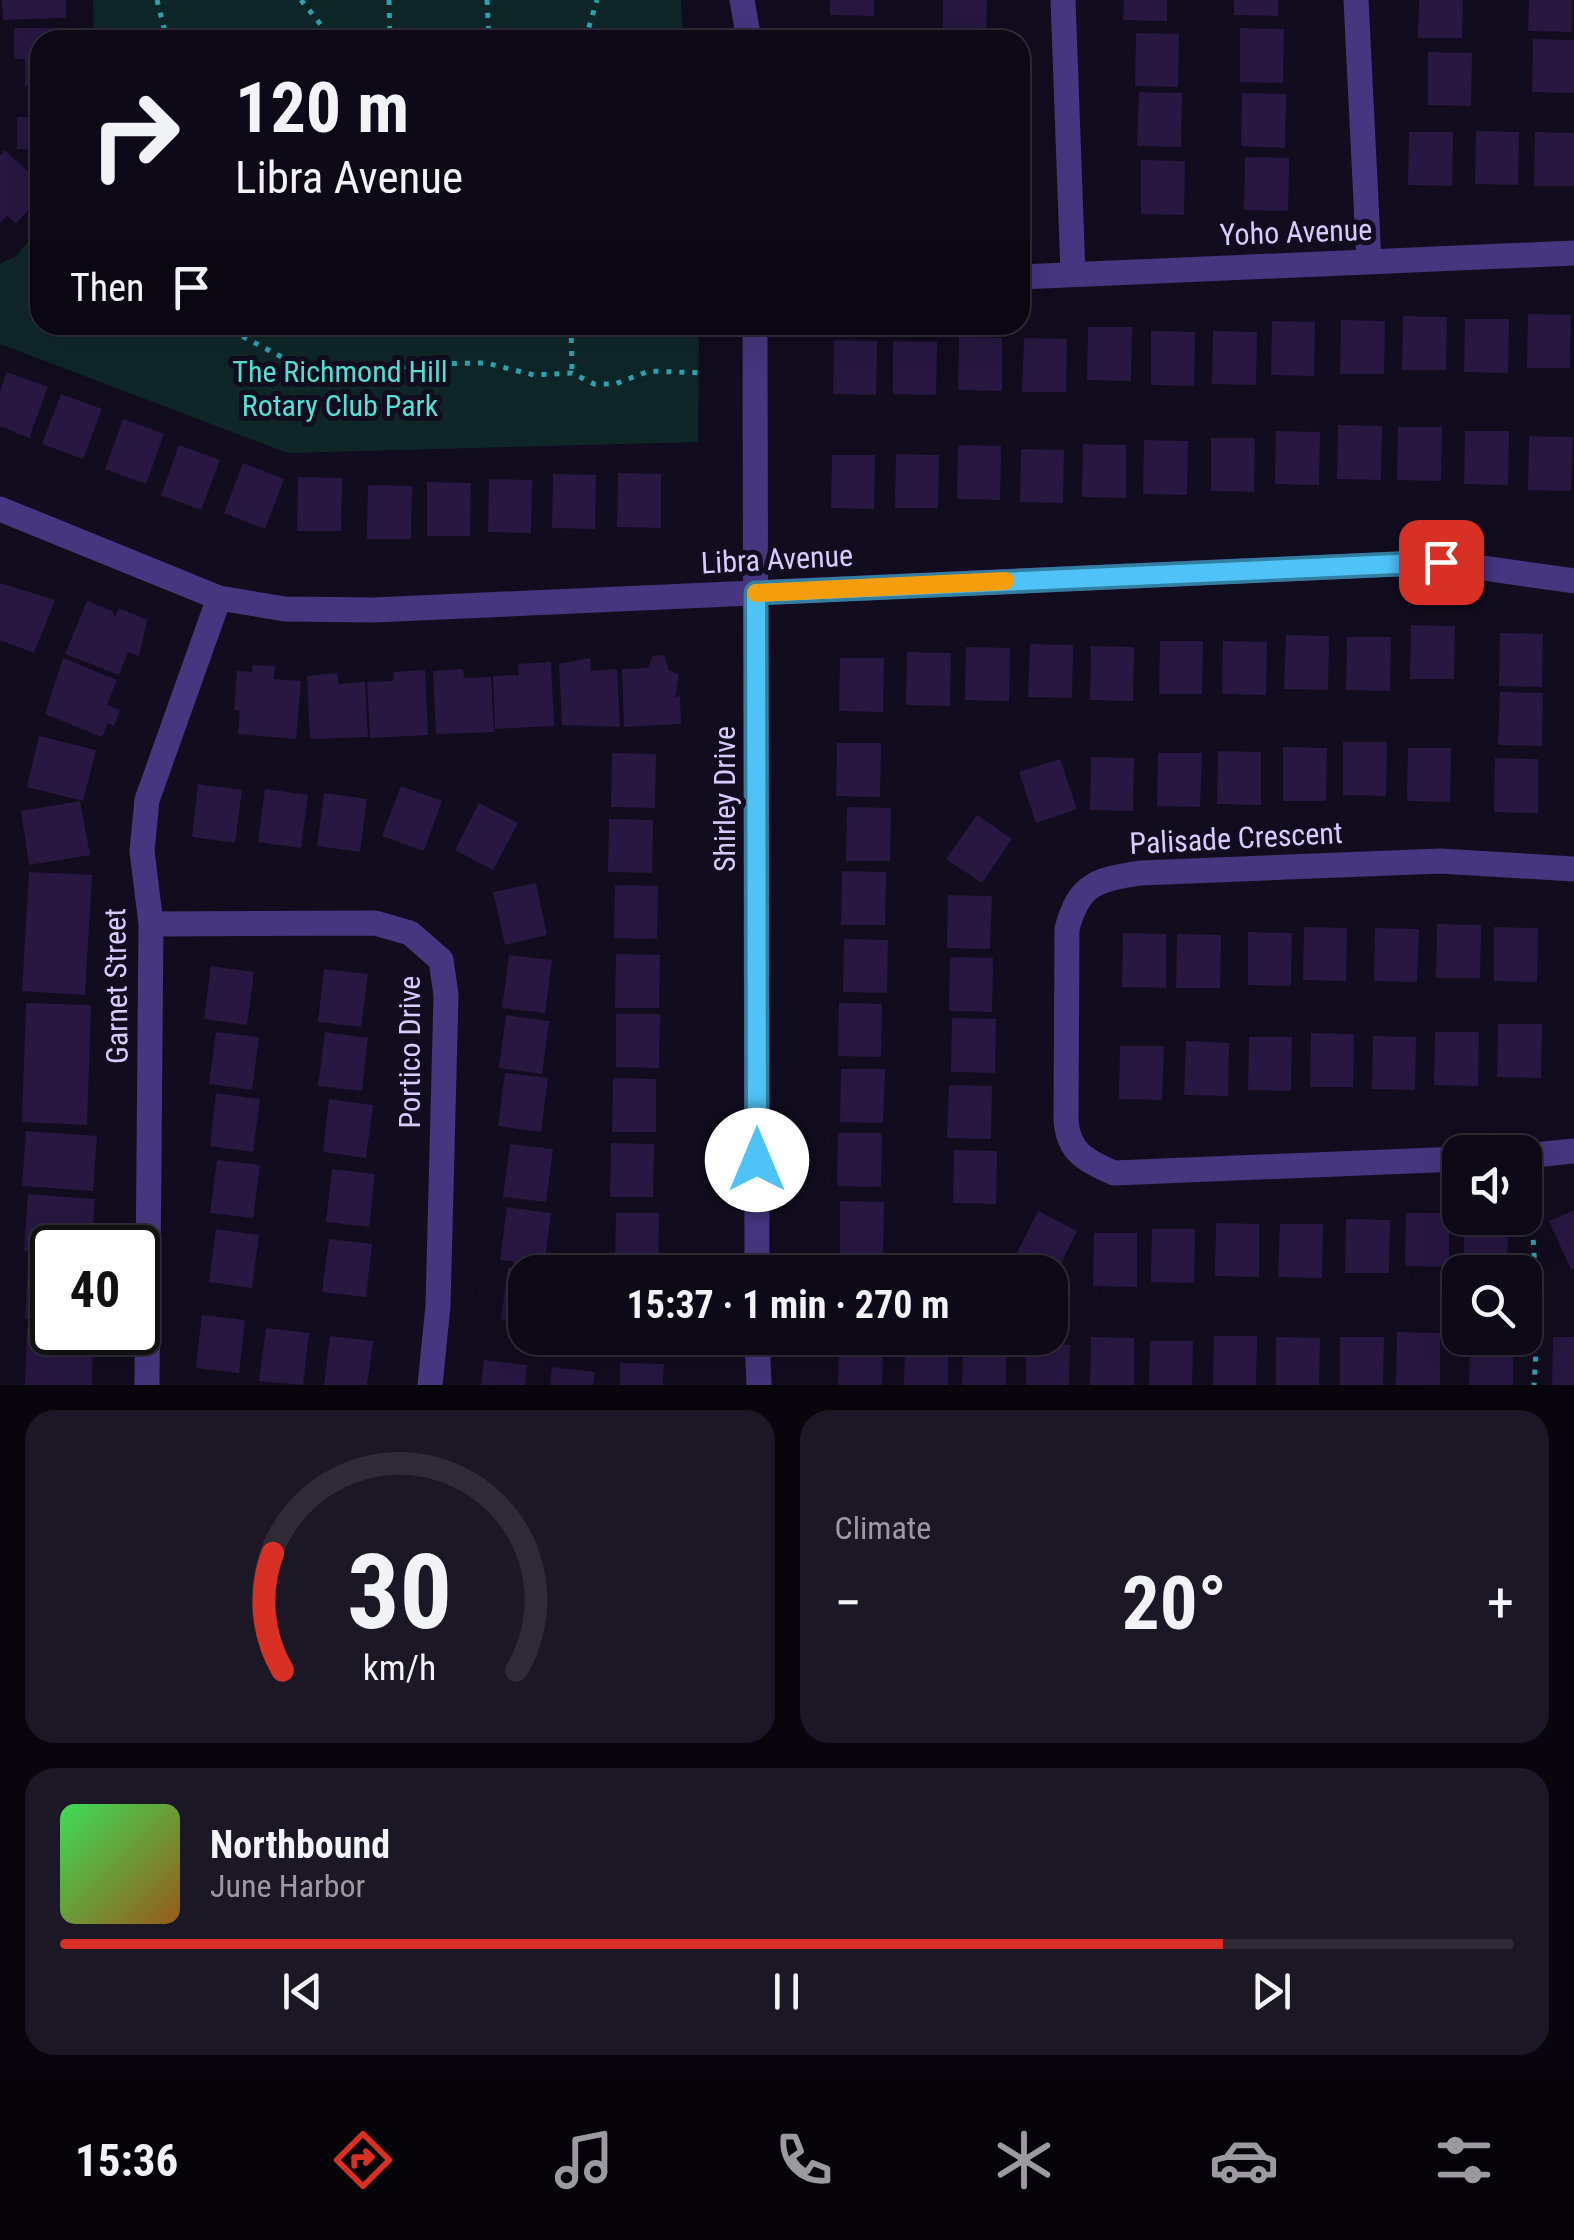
<!DOCTYPE html>
<html lang="en">
<head>
<meta charset="utf-8">
<style>
	:root { --surface:#0e0917; --page:#1c1724; --text:#f1f3f6; --muted:#9b9aa1; --line:#2e2a36; --accent:#d93025 }
	body { margin:0; font-family:"Roboto Condensed",sans-serif; background:var(--page); color:var(--text); height:100vh; display:flex; flex-direction:column; font-size:38px; white-space:nowrap }
	* { box-sizing:border-box; margin:0 }
	p { font-size:32px; color:var(--muted) }
	.icon { flex:none; width:55px; height:55px; fill:none; stroke:currentColor; stroke-width:2; stroke-linecap:round; stroke-linejoin:round }
	.map { position:relative; height:1385px; overflow:hidden }
	.drawer { display:flex; flex-direction:column; gap:25px; padding:25px; background:#08050d; flex:1 }
	.drawer>* { flex:none }
	.hud { position:absolute; left:30px; top:30px; width:1000px; height:305px; border-radius:30px; box-shadow:0 10px 40px #0002,0 0 0 2px var(--line); background:#0e0917; color:var(--text); overflow:hidden }
	.buttons { position:absolute; left:1442px; top:1135px; display:grid; gap:20px }
	.buttons a { display:grid; place-items:center; width:100px; height:100px; border-radius:20px; background:var(--surface); box-shadow:0 10px 40px #0002,0 0 0 2px var(--line); font-size:50px }
	.speed { position:absolute; left:30px; top:1225px; display:flex; gap:20px; font-size:50px; font-weight:700; text-align:center }
	.speed>* { display:grid; place-content:center; width:130px; height:130px; border-radius:50%; background:var(--surface); box-shadow:0 10px 40px #0002,0 0 0 2px var(--line); line-height:1 }
	.speed .limit { border:5px solid #111; border-radius:15px; background:#fff; color:#111 }
	.pin { position:absolute; display:grid; place-items:center; width:85px; height:85px; color:#fff; margin:-42px; border-radius:20px; box-shadow:0 5px 15px #0006 }
	.me { position:absolute; width:110px; margin:-55px; rotate:0deg; stroke-linejoin:round; filter:drop-shadow(0 0 8px #0008) }
	.turn { display:flex; align-items:center; gap:35px; height:210px; padding:0 40px; font-size:45px }
	.turn .icon { width:130px; height:130px; stroke-width:2.5 }
	.turn b { display:block; font-size:70px; line-height:85px }
	.then { display:flex; align-items:center; height:95px; padding:0 40px; background:#0003; gap:20px; font-size:38px }
	.big { font-size:75px; font-weight:700; line-height:1.1 }
	.drawer .widget { flex:1; display:flex; flex-direction:column; justify-content:center; gap:15px; min-width:0; padding:0 35px; border-radius:30px; background:var(--page) }
	.drawer .dial { align-items:center; gap:0 }
	.dial svg { height:260px; overflow:visible; fill:none; stroke:var(--line); stroke-width:7; stroke-linecap:round; text-anchor:middle }
	.dial text { fill:var(--text); stroke:none }
	.song { display:flex; align-items:center; gap:30px }
	.cover { width:120px; height:120px; border-radius:15px; background:linear-gradient(135deg,hsl(130 70% 55%),hsl(30 70% 35%)) }
	.played { height:10px; border-radius:5px; background:linear-gradient(90deg,var(--accent) 80%,var(--line) 80%) }
	.keys { display:flex; justify-content:space-around; direction:ltr }
	.heat { display:flex; justify-content:space-between; align-items:center; font-size:55px; direction:ltr }
	.drawer .tiles { flex:1; display:grid; gap:25px; grid-template-columns:1fr 1fr }
	.widget:last-child { grid-column:span 2 }
	.trip { position:absolute; left:508px; top:1255px; width:560px; height:100px; border-radius:30px; background:var(--surface); box-shadow:0 10px 40px #0002,0 0 0 2px var(--line); font-weight:700; line-height:100px; text-align:center }
	.menu { display:flex; height:160px; justify-content:space-around; align-items:center; background:#060409; color:var(--muted) }
	.menu .icon { width:70px; height:70px }
	.menu .active { color:var(--accent) }
	.menu b { font-size:45px; color:var(--text) }
	.map>svg:first-child { display:block }
	.green { fill:#0f2629 }
	.building { fill:#271741 }
	.lines { fill:none; stroke-linecap:round; stroke-linejoin:round }
	.path { stroke:#2aa4b3; stroke-width:5; stroke-dasharray:5 8; stroke-linecap:butt }
	.minor { stroke:#45367f; stroke-width:25 }
	.tertiary { stroke:#45367f; stroke-width:25 }
	.route-casing { stroke:#337fa1; stroke-width:25 }
	.route { stroke:#4fc3f7; stroke-width:18 }
	.slow { stroke:#f59e0b; stroke-width:18 }
	.labels { text-anchor:middle; dominant-baseline:central; stroke-width:10; stroke-linejoin:round; paint-order:stroke }
	.street-label { font-size:30px; fill:#d9caff; stroke:#120c1f }
	.park-label { font-size:30px; fill:#54e1d6; stroke:#120c1f }
</style>
</head>
<body>
<div class="map">
<svg width="1574" height="1385" viewBox="0 0 1574 1385">
	<rect width="100%" height="100%" fill="#120c1f"/>
	<path class="green" d="M93 0H681L683 40H94Z
		M40 228V325H699L698 442 288 453 0 344V264L16 256Z"/>
	<path class="building" d="M2 0H66V18L3 20Z
		M830 0H874V16L830 15Z
		M943 0H987L986 40 943 39Z
		M1124 0H1167V21L1123 20Z
		M1234 0H1278V16L1234 15Z
		M1419 0H1463L1462 38H1418Z
		M1529 0H1572V32L1528 31Z
		M14 28H59V36H72V40H40V86H25V59H14Z
		M1240 28 1284 29 1283 83 1240 82Z
		M1136 33 1179 34 1178 87 1135 86Z
		M1533 39 1574 40V93L1532 92Z
		M1428 52 1472 53 1471 106 1428 105Z
		M28 91H40V150L17 149V117H28Z
		M1139 92 1182 93 1181 147 1137 146Z
		M1242 93 1286 94 1285 148 1241 146Z
		M1476 131 1519 132 1518 185 1475 184Z
		M1409 132H1453L1452 186 1408 185Z
		M1535 132 1574 133V186H1534Z
		M5 150 39 182 34 187 40 197 16 224 7 216 0 223V156Z
		M1245 157 1289 158 1288 211 1244 210Z
		M1141 160 1185 161 1184 215 1141 214Z
		M1528 314 1571 315 1570 368H1527Z
		M1403 316 1447 317 1446 370H1402Z
		M1465 319H1509L1508 373 1464 372Z
		M1341 320 1385 321 1384 374H1340Z
		M1272 321 1315 322 1314 376 1271 375Z
		M1088 327H1132L1131 381 1087 380Z
		M1151 331 1195 332 1194 386 1151 385Z
		M1213 331 1257 332 1256 385 1212 384Z
		M959 337 1002 338V391L958 390Z
		M1024 338 1067 339 1066 392H1022Z
		M834 340 877 341 876 395 833 394Z
		M893 341 937 342 936 395 893 394Z
		M7 372 48 387 29 438 0 426V391Z
		M61 394 102 409 83 459 42 444Z
		M123 419 164 434 146 484 105 469Z
		M1338 425 1382 426 1381 480 1337 479Z
		M1398 427H1442L1441 481 1397 480Z
		M1276 431 1320 432 1319 485 1275 484Z
		M1465 431H1509L1508 485 1464 484Z
		M1529 436 1573 437 1571 491 1528 490Z
		M1211 438H1255L1254 492 1211 491Z
		M1144 440 1188 441 1187 495 1143 494Z
		M1083 444 1126 445V498L1082 497Z
		M179 445 220 460 201 510 161 495Z
		M958 445 1001 446 1000 500 957 499Z
		M1021 449 1064 450 1063 503 1020 502Z
		M896 454 939 455 938 508H895Z
		M832 455H875L874 509 831 508Z
		M243 463 284 479 265 529 224 513Z
		M618 473 661 474V528L617 527Z
		M553 474 596 475 595 529 552 528Z
		M298 477 342 478 341 531H297Z
		M489 479 532 480 531 533 488 532Z
		M427 482 471 483 470 536H427Z
		M368 485 412 486 411 539H367Z
		M0 583 55 600 34 653 0 640Z
		M87 601 112 611 115 617 119 608 147 620 139 656 128 652 119 675 65 654Z
		M1411 625 1455 626 1454 679H1410Z
		M1500 633 1543 634 1542 687 1499 686Z
		M1286 635 1329 636 1328 690 1284 689Z
		M1347 637H1391L1390 691 1346 690Z
		M1160 641H1203L1202 694H1159Z
		M1223 641 1267 642 1266 695 1222 694Z
		M1030 644 1073 645 1072 698 1028 697Z
		M1091 646 1134 647 1133 701 1090 700Z
		M966 647 1010 648 1009 701 965 700Z
		M907 652 951 653 950 706 906 705Z
		M664 655 669 670 679 675 675 697 680 696 681 724 624 727 622 669 648 668 653 656Z
		M63 658 117 680 107 705 120 710 114 726 108 723 102 737 45 714Z
		M590 658 591 671 617 669 620 727 562 725 559 664Z
		M840 658H884L883 712 839 711Z
		M551 662 554 726 495 729 493 676 519 675 518 664Z
		M253 665 275 666 274 679 301 681 296 739 238 734 240 711 234 710 237 671 252 672Z
		M463 669 464 678 491 677 494 732 436 734 433 671Z
		M425 670 428 735 370 738 367 682 393 681 394 672Z
		M337 673 339 684 365 682 368 737 310 739 307 676Z
		M1500 692 1543 693 1542 746 1498 745Z
		M39 736 96 750 83 801 27 787Z
		M1343 742H1387L1386 796 1343 795Z
		M837 743H881L880 797 836 796Z
		M1283 747 1327 748 1326 801H1283Z
		M1408 748H1451L1450 802 1407 801Z
		M1218 751 1261 752V805L1217 804Z
		M612 753 656 754 655 808 611 807Z
		M1158 753H1202L1200 807 1157 806Z
		M1091 757 1134 758 1133 811 1090 810Z
		M1495 758 1538 759V813L1494 812Z
		M1060 759 1077 809 1036 823 1019 772Z
		M198 784 242 790 235 843 192 837Z
		M401 786 442 801 424 851 382 836Z
		M265 789 308 795 301 848 258 842Z
		M324 793 367 799 360 852 317 846Z
		M80 801 90 855 29 865 21 811Z
		M479 803 518 823 493 870 455 850Z
		M847 807 891 808 890 861H846Z
		M977 815 1012 839 982 883 946 859Z
		M609 819 653 820 652 873 608 872Z
		M842 871 886 872 885 925H841Z
		M29 872 92 875 85 995 22 991Z
		M536 883 547 935 505 945 493 892Z
		M615 885 658 886 657 939 614 938Z
		M948 895 992 896 990 949 947 948Z
		M1437 924 1481 925 1480 978H1436Z
		M1304 927 1347 928 1346 981 1303 980Z
		M1494 927 1538 928 1537 982 1494 981Z
		M1375 928 1419 929 1417 982 1374 981Z
		M1248 932 1292 933 1291 986 1248 985Z
		M1123 933 1166 934V988L1122 987Z
		M1177 934 1221 935 1220 988H1176Z
		M844 939 888 940 887 993 843 992Z
		M616 954 660 955 659 1008H615Z
		M509 955 552 960 545 1013 502 1008Z
		M950 957 993 958 992 1012 949 1011Z
		M211 966 254 972 247 1025 204 1019Z
		M324 969 368 974 361 1027 318 1022Z
		M26 1003 91 1005 87 1125 22 1122Z
		M839 1003 882 1004 881 1057 838 1056Z
		M616 1014H660L659 1068 616 1067Z
		M506 1015 549 1021 542 1074 499 1068Z
		M952 1018 996 1019 995 1073 951 1072Z
		M1498 1024H1542L1541 1078 1497 1077Z
		M216 1032 259 1037 252 1090 209 1084Z
		M325 1032 368 1038 362 1091 318 1086Z
		M1435 1032H1479L1478 1086 1434 1085Z
		M1311 1033 1354 1034 1353 1087H1310Z
		M1373 1036 1416 1037 1415 1090 1372 1089Z
		M1249 1037H1292L1291 1091 1248 1090Z
		M1186 1041 1229 1043 1228 1096 1184 1095Z
		M1120 1046H1164L1162 1100 1119 1099Z
		M841 1069H885L883 1123 840 1122Z
		M505 1073 548 1078 541 1132 498 1126Z
		M613 1078 656 1079V1132H612Z
		M949 1085 992 1086 991 1139 947 1138Z
		M216 1093 260 1099 253 1152 210 1146Z
		M329 1099 373 1105 366 1158 323 1152Z
		M26 1131 97 1136 93 1191 22 1186Z
		M838 1133H882L881 1187 837 1186Z
		M611 1143 654 1144 653 1197H610Z
		M510 1144 553 1149 546 1202 503 1197Z
		M954 1150 997 1151 996 1204 953 1203Z
		M217 1160 260 1165 253 1218 210 1213Z
		M332 1169 375 1174 369 1227 326 1222Z
		M28 1194 95 1199 91 1248H52V1253L24 1251Z
		M840 1201 884 1202 883 1255 840 1254Z
		M507 1207 551 1213 544 1266 500 1260Z
		M1574 1210V1268L1571 1270 1549 1221Z
		M1038 1211 1077 1231 1053 1279 1050 1272 1014 1259Z
		M616 1213H659L658 1267 615 1266Z
		M1406 1213H1449V1267L1405 1266Z
		M1464 1218H1508L1507 1267 1464 1266Z
		M1346 1219 1390 1220 1389 1273H1345Z
		M1216 1223 1259 1224V1277L1215 1276Z
		M1280 1224H1323L1322 1278 1278 1277Z
		M216 1229 259 1235 252 1288 209 1282Z
		M1152 1229H1195L1194 1283 1151 1282Z
		M1094 1233H1137V1287L1093 1286Z
		M329 1239 372 1244 366 1297 322 1292Z
		M28 1262 52 1263V1320L25 1319Z
		M839 1263 882 1264V1272H839Z
		M508 1267 525 1270V1323L501 1320Z
		M202 1315 245 1320 239 1373 196 1368Z
		M27 1328 93 1332 92 1385H25Z
		M266 1328 309 1333 303 1385 259 1381Z
		M1397 1332 1440 1333V1385H1396Z
		M330 1336 373 1341 367 1385H324Z
		M1214 1336H1257L1256 1385H1213Z
		M1091 1337 1134 1338V1385H1090Z
		M1276 1337 1320 1338 1319 1385H1276Z
		M1340 1337H1384L1383 1385H1340Z
		M1553 1337H1574V1385H1552Z
		M1470 1338H1513V1385H1469Z
		M1150 1341H1193L1192 1385H1149Z
		M1026 1344 1070 1345 1069 1385H1026Z
		M905 1347 948 1348V1385H904Z
		M839 1350 883 1351 882 1385H838Z
		M963 1350 1006 1351V1385H962Z
		M484 1360 527 1365 525 1385H481Z
		M620 1363 664 1364 663 1385H620Z
		M552 1367 595 1372 593 1385H550Z"/>
	<g class="lines">
		<path class="path" d="M157 0 167 40
			M301 0 333 40
			M389 0 390 40
			M487 0 489 40
			M585 40 597 0
			M192 325 236 333 318 376 368 377 415 364 486 363 534 375 572 373 594 384H615L649 371 703 373
			M571 325 572 373
			M1530 1188 1538 1318 1534 1385"/>
		<path class="minor" d="M1063 0 1073 274
			M1356 0 1369 262
			M1020 277 1574 253
			M0 509 219 598 285 609 374 610 1441 562 1574 581
			M151 924 375 923 410 933 441 960 446 995 438 1306 430 1385
			M1525 1156 1574 1151
			M1460 1159 1114 1173C1086 1161 1068 1152 1066 1120L1067 929C1079 883 1097 880 1140 873L1440 861 1574 869
			M147 1385 151 924 142 851 147 800 219 598"/>
		<path class="tertiary" d="M742 0 749 40
			M755 325 757 1272
			M757 1338 759 1385"/>
	</g>
	<g class="lines">
		<g class="route-casing">
			<path id="route" d="M757 1160 756 593 1441 562"/>
		</g>
		<use href="#route" class="route"/>
		<path class="slow" d="M756 593 1005 581"/>
	</g>
	<g class="labels">
		<g class="street-label">
			<text transform="translate(1296 232) rotate(-2)">Yoho Avenue</text>
			<text transform="translate(777 559) rotate(-3)">Libra Avenue</text>
			<text transform="translate(724 799) rotate(-90)">Shirley Drive</text>
			<text transform="translate(1236 838) rotate(-3)">Palisade Crescent</text>
			<text transform="translate(116 986) rotate(-91)">Garnet Street</text>
			<text transform="translate(409 1052) rotate(-90)">Portico Drive</text>
		</g>
		<g class="park-label">
			<text x="340" y="371">The Richmond Hill<tspan x="340" dy="34">Rotary Club Park</tspan></text>
		</g>
	</g>
</svg>
<div class="buttons">
<a><svg class="icon" aria-label="sound" viewBox="0 0 24 24"><path d="M4 9h4l5-4v14l-5-4H4zM17 9q2 3 0 6"/></svg></a>
<a><svg class="icon" aria-label="search" viewBox="0 0 24 24"><circle cx="10" cy="10" r="6"/><path d="M15 15l6 6"/></svg></a>
</div>
<div class="speed"><div class="limit">40</div></div>
<div class="pin" style="left:1441px;top:562px;background:#d93025"><svg class="icon" aria-label="arrive" viewBox="0 0 24 24"><path d="M6 21V4h12l-3 4 3 4H6"/></svg></div>
<svg class="me" style="left:757px;top:1160px" viewBox="-20 -20 40 40"><circle r="19" fill="#fff"/><path d="M0-13L10 11 0 6-10 11z" fill="#4fc3f7"/></svg>
<div class="trip">15:37 · 1 min · 270 m</div>
<div class="hud">
<div class="turn"><svg class="icon" aria-label="right" viewBox="0 0 24 24"><path d="M7 20v-9h11M14 6l5 5-5 5"/></svg><div><b>120 m</b>Libra Avenue</div></div>
<div class="then">Then<svg class="icon" aria-label="arrive" viewBox="0 0 24 24"><path d="M6 21V4h12l-3 4 3 4H6"/></svg></div>
</div>
</div>
<section class="drawer">
<div class="tiles">
<div class="widget dial"><svg viewBox="0 0 100 80">
<path d="M14 69A42 42 0 1 1 86 69"/>
<path d="M14 69A42 42 0 0 1 11 33" stroke="#d93025"/>
<text x="50" y="56" font-size="32" font-weight="700">30</text>
<text x="50" y="72" font-size="11">km/h</text>
</svg></div>
<div class="widget"><p>Climate</p>
<div class="heat"><a>−</a><b class="big">20°</b><a>+</a></div>
</div>
<div class="widget">
<div class="song"><i class="cover"></i><div><b>Northbound</b><p>June Harbor</p></div></div>
<div class="played"></div>
<div class="keys"><svg class="icon" aria-label="previous" viewBox="0 0 24 24"><path d="M18 5L8 12l10 7zM5 5v14"/></svg><svg class="icon" aria-label="pause" viewBox="0 0 24 24"><path d="M8 5v14M16 5v14"/></svg><svg class="icon" aria-label="next" viewBox="0 0 24 24"><path d="M6 5l10 7-10 7zM19 5v14"/></svg></div>
</div>
</div>
</section>
<nav class="menu">
<b>15:36</b>
<svg class="icon active" aria-label="directions" viewBox="0 0 24 24"><path d="M12 3l9 9-9 9-9-9zM9 14v-3h6M13 9l2 2-2 2"/></svg>
<svg class="icon" aria-label="music" viewBox="0 0 24 24"><path d="M9 18V5l10-2v13"/><circle cx="6" cy="18" r="3"/><circle cx="16" cy="16" r="3"/></svg>
<svg class="icon" aria-label="phone" viewBox="0 0 24 24"><path d="M5 4h4l2 5-3 2q2 4 5 5l2-3 5 2v4C11 20 4 13 5 4z"/></svg>
<svg class="icon" aria-label="climate" viewBox="0 0 24 24"><path d="M12 3v18M4 7l16 10M4 17L20 7"/></svg>
<svg class="icon" aria-label="car" viewBox="0 0 24 24"><path d="M5 17H2v-5l4-1 3-4h7l3 4 3 1v5h-3M9 17h6M6 11h13"/><circle cx="7" cy="17" r="2"/><circle cx="17" cy="17" r="2"/></svg>
<svg class="icon" aria-label="filters" viewBox="0 0 24 24"><path d="M4 7h16M4 17h16"/><circle cx="9" cy="7" r="2"/><circle cx="15" cy="17" r="2"/></svg>
</nav>
</body>
</html>
